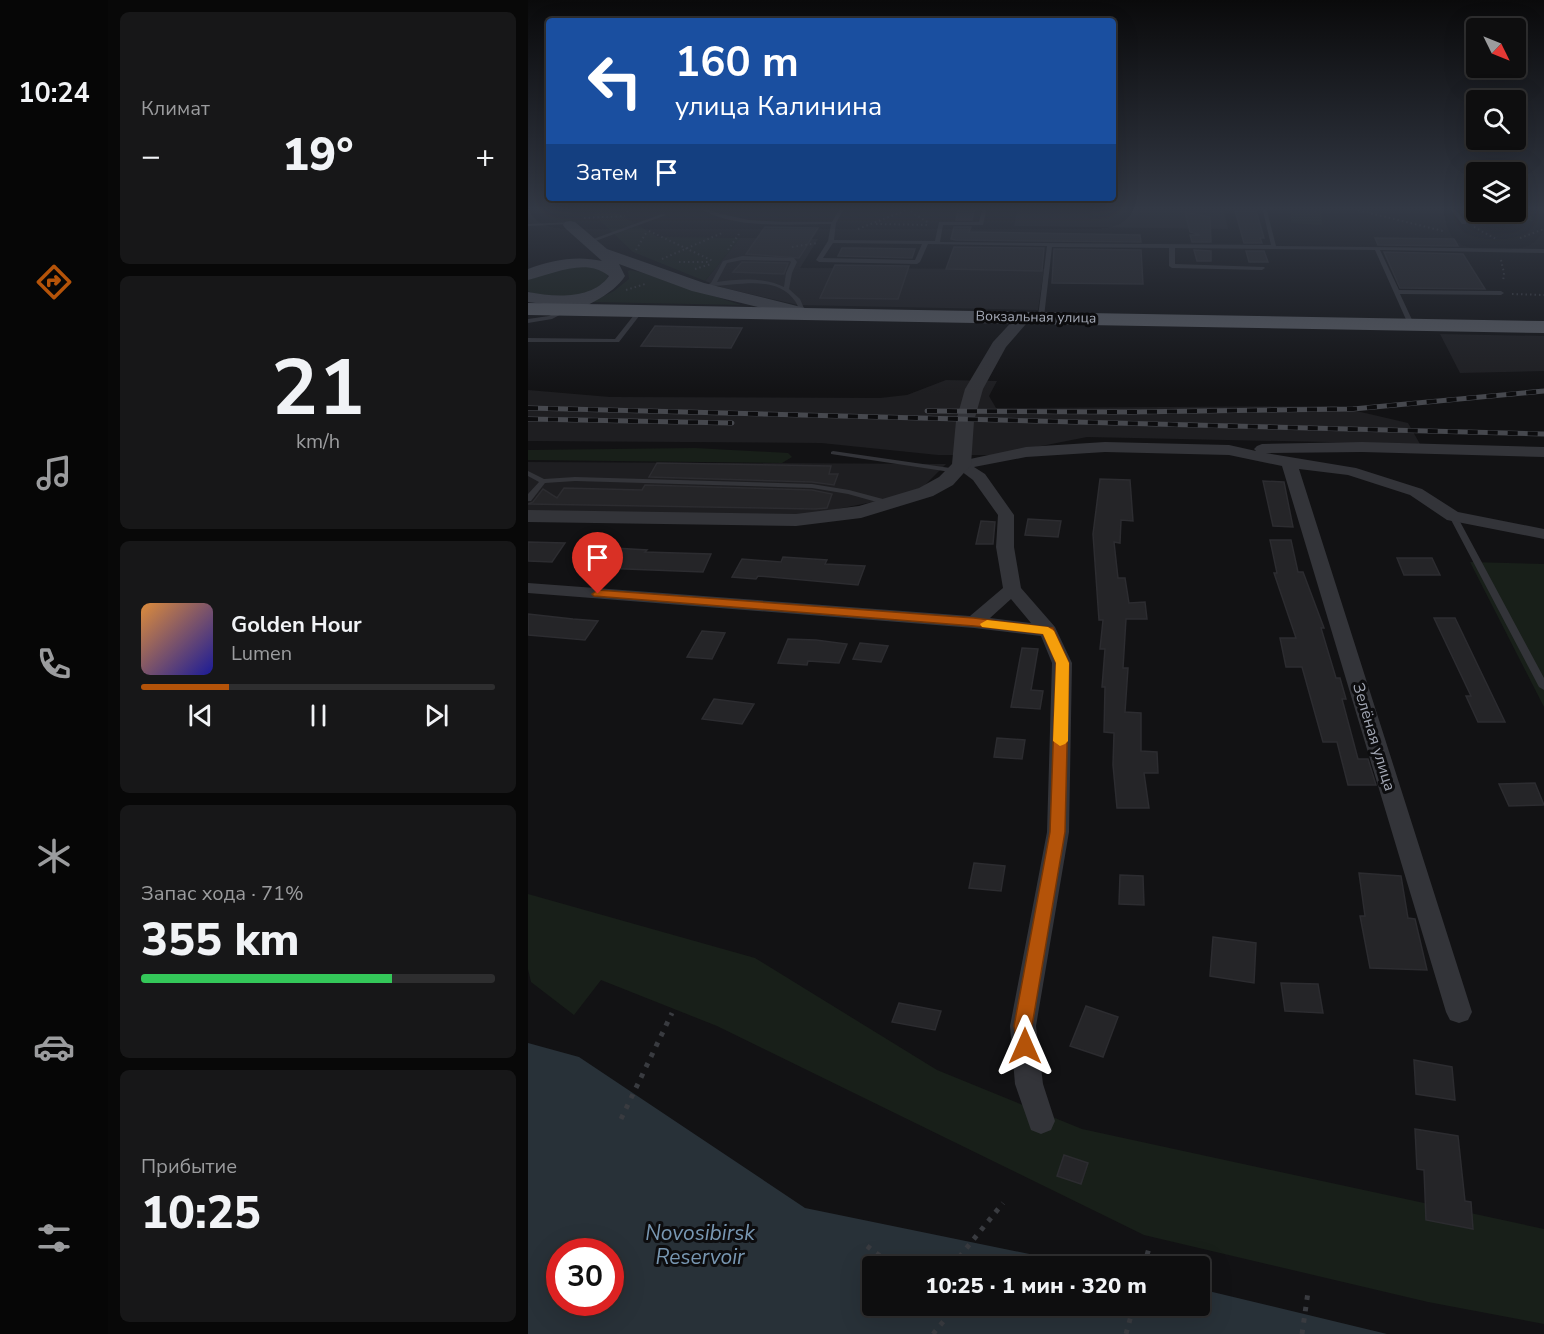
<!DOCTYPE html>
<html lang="ru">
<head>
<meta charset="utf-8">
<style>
	:root { --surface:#0e0e0f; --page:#171718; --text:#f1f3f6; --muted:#9b9c9e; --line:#2e2e2f; --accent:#b45309 }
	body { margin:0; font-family:"Nunito Sans",sans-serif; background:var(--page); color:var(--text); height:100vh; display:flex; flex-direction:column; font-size:22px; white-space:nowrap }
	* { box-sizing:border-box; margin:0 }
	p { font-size:20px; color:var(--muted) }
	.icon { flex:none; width:33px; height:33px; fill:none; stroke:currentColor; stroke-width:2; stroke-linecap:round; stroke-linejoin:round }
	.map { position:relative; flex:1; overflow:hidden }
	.panel { display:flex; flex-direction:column; gap:12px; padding:12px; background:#080808; width:420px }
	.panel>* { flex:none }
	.hud { position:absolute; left:18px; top:18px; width:570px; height:183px; border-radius:6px; box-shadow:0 6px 24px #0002,0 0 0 2px var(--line); background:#1a4fa0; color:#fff; overflow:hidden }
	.needle { width:39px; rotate:133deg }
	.controls { position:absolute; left:938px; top:18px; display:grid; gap:12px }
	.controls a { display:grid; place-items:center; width:60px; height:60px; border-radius:6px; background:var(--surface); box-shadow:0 6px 24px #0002,0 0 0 2px var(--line); font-size:30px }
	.speed { position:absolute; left:18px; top:1238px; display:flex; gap:12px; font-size:30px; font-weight:700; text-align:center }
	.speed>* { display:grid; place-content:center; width:78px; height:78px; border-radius:50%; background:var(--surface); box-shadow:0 6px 24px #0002,0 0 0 2px var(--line); line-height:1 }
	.speed .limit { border:9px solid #d22; background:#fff; color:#111 }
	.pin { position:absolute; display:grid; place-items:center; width:51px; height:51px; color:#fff; margin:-62px -26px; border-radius:50% 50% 50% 0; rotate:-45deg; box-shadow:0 0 6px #0007 }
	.pin .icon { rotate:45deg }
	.me { position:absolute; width:66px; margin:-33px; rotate:0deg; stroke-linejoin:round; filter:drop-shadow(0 0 4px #0008) }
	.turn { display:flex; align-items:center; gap:21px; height:126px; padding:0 30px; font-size:27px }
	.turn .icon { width:78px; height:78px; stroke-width:2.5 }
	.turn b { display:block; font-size:42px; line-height:51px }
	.then { display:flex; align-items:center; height:57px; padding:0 30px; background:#0003; gap:12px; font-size:22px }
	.big { font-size:45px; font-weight:800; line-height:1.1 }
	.panel .card { flex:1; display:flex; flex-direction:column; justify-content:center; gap:9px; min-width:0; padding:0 21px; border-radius:9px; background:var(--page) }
	.panel .dial { align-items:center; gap:0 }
	.dial b { font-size:78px; line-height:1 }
	.song { display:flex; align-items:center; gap:18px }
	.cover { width:72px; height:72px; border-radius:9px; background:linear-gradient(135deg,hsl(30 70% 55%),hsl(240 70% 35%)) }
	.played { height:6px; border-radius:3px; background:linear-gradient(90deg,var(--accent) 25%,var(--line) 25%) }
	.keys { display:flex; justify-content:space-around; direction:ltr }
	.heat { display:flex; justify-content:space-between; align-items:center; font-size:33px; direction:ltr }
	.charge { height:9px; border-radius:4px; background:linear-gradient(90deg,#34c759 71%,var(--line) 0) }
	.trip { position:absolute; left:334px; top:1256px; width:348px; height:60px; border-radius:6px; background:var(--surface); box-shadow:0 6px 24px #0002,0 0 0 2px var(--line); font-weight:800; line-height:60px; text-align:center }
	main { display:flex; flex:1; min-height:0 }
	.tabs { display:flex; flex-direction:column; width:108px; justify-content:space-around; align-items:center; background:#060606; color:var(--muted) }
	.tabs .icon { width:42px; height:42px }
	.tabs .selected { color:var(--accent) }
	.tabs b { font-size:27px; color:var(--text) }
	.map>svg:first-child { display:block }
	.built { fill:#1e1e21 }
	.green { fill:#181f19 }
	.water { fill:#283138; fill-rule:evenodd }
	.building { fill:#252528; stroke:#2c2c30; stroke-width:1.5 }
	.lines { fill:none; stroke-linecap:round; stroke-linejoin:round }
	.path-far1 { stroke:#393b40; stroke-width:2; stroke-dasharray:1.5 3; stroke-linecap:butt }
	.path { stroke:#393b40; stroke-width:5; stroke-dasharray:4.5 7; stroke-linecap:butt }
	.service { fill:#333439; fill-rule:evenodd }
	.minor { fill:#333439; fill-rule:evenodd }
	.tertiary { fill:#333439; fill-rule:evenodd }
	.secondary { fill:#414349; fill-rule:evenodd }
	.trunk { fill:#575a61; fill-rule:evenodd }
	.rail-casing { stroke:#46484e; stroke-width:5 }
	.rail { stroke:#0d0d0f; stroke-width:4; stroke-dasharray:10; stroke-linecap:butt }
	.route { fill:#b45309; stroke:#753606; stroke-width:1.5 }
	.slow { fill:#f59e0b }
	.labels { text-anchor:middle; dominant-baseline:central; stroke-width:6; stroke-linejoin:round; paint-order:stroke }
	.far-street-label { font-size:14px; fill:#a3a8b5; stroke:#0d0d0f }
	.street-label { font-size:16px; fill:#a3a8b5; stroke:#0d0d0f }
	.near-water-label { font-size:21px; font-style:italic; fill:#7897b2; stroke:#0d0d0f }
</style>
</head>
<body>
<main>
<nav class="tabs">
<b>10:24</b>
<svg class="icon selected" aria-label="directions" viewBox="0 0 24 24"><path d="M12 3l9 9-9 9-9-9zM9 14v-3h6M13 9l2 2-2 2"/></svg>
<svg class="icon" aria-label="music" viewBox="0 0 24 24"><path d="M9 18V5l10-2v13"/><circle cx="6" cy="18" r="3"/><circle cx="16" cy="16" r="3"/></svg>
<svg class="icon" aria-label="phone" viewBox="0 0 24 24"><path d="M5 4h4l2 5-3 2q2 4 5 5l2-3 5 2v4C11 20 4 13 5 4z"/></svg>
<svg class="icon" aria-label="climate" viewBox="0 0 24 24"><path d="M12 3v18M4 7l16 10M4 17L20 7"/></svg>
<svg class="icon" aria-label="car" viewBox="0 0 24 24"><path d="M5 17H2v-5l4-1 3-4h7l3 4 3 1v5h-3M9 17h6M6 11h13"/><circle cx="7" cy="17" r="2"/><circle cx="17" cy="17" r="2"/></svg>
<svg class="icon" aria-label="filters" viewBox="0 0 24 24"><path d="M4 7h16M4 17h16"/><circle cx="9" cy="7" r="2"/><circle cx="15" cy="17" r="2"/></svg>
</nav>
<section class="panel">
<div class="card"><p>Климат</p>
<div class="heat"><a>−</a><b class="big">19°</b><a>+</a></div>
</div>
<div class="card dial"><b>21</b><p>km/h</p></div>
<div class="card">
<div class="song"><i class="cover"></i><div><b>Golden Hour</b><p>Lumen</p></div></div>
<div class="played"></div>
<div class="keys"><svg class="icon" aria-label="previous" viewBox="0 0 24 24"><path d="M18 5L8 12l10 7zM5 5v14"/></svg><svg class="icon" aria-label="pause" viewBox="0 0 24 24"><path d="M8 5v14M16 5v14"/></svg><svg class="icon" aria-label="next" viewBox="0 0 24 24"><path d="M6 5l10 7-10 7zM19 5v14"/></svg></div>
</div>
<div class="card"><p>Запас хода · 71%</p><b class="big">355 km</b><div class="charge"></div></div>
<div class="card"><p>Прибытие</p><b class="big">10:25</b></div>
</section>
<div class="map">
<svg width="1016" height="1334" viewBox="0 0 1016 1334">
	<rect width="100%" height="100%" fill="#121214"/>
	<path class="built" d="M490 207H695L700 229 486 226Z
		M212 238 290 239 272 268 516 269 510 310 270 305 196 288 177 281Z
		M912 334 1016 336V371L932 373Z
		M418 380 469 381 461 396 468 408 807 406 880 423 892 444 559 437 467 455H410L293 443 0 441V390L82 397 352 398 379 395Z
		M0 462 418 464 396 486 371 497 268 517 0 514Z"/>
	<path class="green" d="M65 207H84L85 211 130 237 212 238 177 281 105 252 67 216Z
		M763 207H793L794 225 763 223Z
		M987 207H999L1005 221 968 219 966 212H987Z
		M40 266 64 267 79 273 80 278C66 299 21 302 0 291V280Z
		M102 270 112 272 213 305 64 302 86 291 101 279 100 271Z
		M167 448 260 453 264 457 254 463 0 460V450Z
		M942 562 1016 564V707Z
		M0 894 227 958 409 1070 554 1129 1016 1229V1324L900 1302 616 1235 189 1026 73 980 46 1015 3 982 0 969Z"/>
	<path class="water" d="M0 1043 51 1057 277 1208 560 1266H345V1305H672V1289L859 1334H0ZM32 1251H82V1302H32Z"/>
	<path class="building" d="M431 207H447L444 220H428Z
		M706 207H727L736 238H732L734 243H716Z
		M657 212 682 217 683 242H664L662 235H672L662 232Z
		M237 227 290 228 271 258 218 254Z
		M426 227H443L441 232 612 235 613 242 428 240 423 239Z
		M847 238 926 239 930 246 850 245Z
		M426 247 516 248 514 271 418 269Z
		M314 248H328L387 249 384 258 310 256Z
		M526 249 613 250 615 284 524 283Z
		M666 250 683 251V261H669Z
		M718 251H736L740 262H721Z
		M856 252 935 254 957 289 872 288Z
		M214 262 260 263 256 274 205 272Z
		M307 265 381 266 370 299 292 298Z
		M127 326 214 328 203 348 113 346Z
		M129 463 303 466 301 474H310L306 485 284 482 121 477Z
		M572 479 602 480 605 521 593 520 592 543 586 542 590 578H597L601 603 617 602 619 619H598L595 668H600L597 712 613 713V751L629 752 630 773H616L621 808H589L585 765 586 733 576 732 577 687H574L577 649H572L575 620H571L565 534Z
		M735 481 756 482 765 527 745 526Z
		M117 485 284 490 304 494 299 508 287 509 0 504 5 502 15 489 29 498 36 488 114 490Z
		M500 519 533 521 530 537 497 535Z
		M453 521 467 522 465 544H448Z
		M742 540H763L770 572H775L796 628H793L808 678H812L818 699H814L830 759H840L848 785H820L809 742H795L774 667H758L752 638H768L746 573H749Z
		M0 542 37 543 24 562 0 561Z
		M86 548 119 550 117 552 183 554 175 572 73 568Z
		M255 557 299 560 297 564 337 566 330 585 230 576 228 579 204 577 214 559 253 562Z
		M869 558H904L912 575H876Z
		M0 614 45 619 70 621 57 640 0 635Z
		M906 618H927L977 722H950L938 696H943Z
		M174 631 197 633 184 659 159 657Z
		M260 639 288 640 319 644 311 663 280 661 279 665 250 663Z
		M332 643 360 646 353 662 325 659Z
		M494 648 510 649 503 690 515 691 512 709 483 707Z
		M186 699 226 704 214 724 174 719Z
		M469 738 497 740 494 759 466 757Z
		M1007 783 1016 805 981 806 971 784Z
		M446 863 477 866 473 891 441 888Z
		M831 873 873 876 880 918 887 919 899 970 842 968 832 916H837Z
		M592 875 615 876 616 905 591 904Z
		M685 937 728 943 726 983 682 976Z
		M753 983 790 984 795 1013 757 1011Z
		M371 1003 413 1011 407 1030 364 1022Z
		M558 1006 590 1017 575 1057 542 1046Z
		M886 1060 924 1067 927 1100 888 1094Z
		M887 1129 930 1136 937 1201 943 1202 945 1229 898 1220 896 1170 889 1169Z
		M536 1155 560 1163 553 1184 529 1176Z"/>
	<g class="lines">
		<path class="path-far1" d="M99 207 100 216
			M375 207 401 223
			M817 207 915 231
			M56 218 97 216
			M348 224 401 225
			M946 227 968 239
			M330 229 386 207
			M121 231 185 261
			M992 238 1016 229
			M264 247 289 243
			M108 250 118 233
			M200 250 211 234
			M134 259 194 233
			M973 260 976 273 975 282
			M151 262H182
			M167 269 183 264
			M98 290 117 284
			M984 294 1016 295"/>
		<path class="path" d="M93 1119 144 1013
			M339 1246 365 1266
			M424 1266 475 1203
			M616 1266 621 1248
			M405 1334 424 1311 416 1305
			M598 1334 606 1305
			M774 1334 780 1292"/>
		<path class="service" d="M170 207H175L189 213 221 220 255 222H304L313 207H317L308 223 306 240 407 241 411 222H451L455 207H459L455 225H415L412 242 743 245 734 207H738L748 246 1016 249V253L852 250 871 290 973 291 976 293 973 295 872 294 886 324 883 326 880 324 847 250 647 248V264L736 267 737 268 734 270 644 268 641 266V248L524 247 516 317 513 319 510 317 519 246 400 244 392 262 389 264 291 262 288 260 300 241 303 224C265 224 202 230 170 207ZM305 243 394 244 387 260 295 258Z
			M921 207H925L938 222V224H934Z
			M1014 209H1016V212L1014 211Z
			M134 214 138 215 62 243 57 242Z
			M44 222V223L42 224 0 226V224Z
			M214 256 266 258 269 262 264 273 261 289 272 299 278 313 277 314H273C271 310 270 305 267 301 248 273 207 287 180 286L179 285 183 283 195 261ZM214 260 262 261 263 262 258 273 256 287C236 277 210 279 189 282L199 263Z
			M37 308 39 309V311L24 319 0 323V319L21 316Z
			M110 310 115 311 91 342H0V338L87 339Z
			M305 451 429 469 433 471 429 473 303 454V452Z
			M0 471 16 479 47 477 284 484 321 490 366 502 367 504 363 506 320 494 284 488 47 481 17 483 3 501H0V494L11 482 0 476Z
			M922 514H925L929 516 1016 678V690L1011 687 921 516Z"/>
		<path class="minor" d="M577 442 701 445 728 451 726 449 729 446 734 444 834 442 1016 447V457L834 452 738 453 828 468 894 489 930 512 1016 529V539L919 520 882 495 820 475 771 469 944 1012 940 1020 931 1023 922 1020 918 1012 754 466 701 455 577 452 498 457 446 467 457 474 486 515V547L493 588 527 627 544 663 541 832 508 1026 515 1084 527 1121 523 1130 513 1134 503 1130 487 1084 482 1026 519 832 524 663 513 636 446 628 0 593V583L442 616 475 588 468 547 470 515 445 480 425 465 428 462 498 447ZM483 599 503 623 462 618Z"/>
		<path class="tertiary" d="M496 312 504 317 478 347 455 389 446 421 443 465 425 485 405 496 333 518 268 526 0 522V510L268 514 331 506 391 488 411 477 424 464 428 421 437 389 465 342 491 314Z"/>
		<path class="secondary" d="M42 221 47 222 79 249 176 283 281 309 284 313 281 317 275 318 164 291 91 264 97 276C86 295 42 318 20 313L17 309 23 305 0 302V292C26 297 64 300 81 276 58 257 25 274 0 280V269C23 260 49 255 74 261L37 228 35 225 37 222Z"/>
		<path class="trunk" d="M0 303 1016 321V333L0 315Z"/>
		<g class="rail-casing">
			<path id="rail" d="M0 408 1016 434
				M399 411 603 412 825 409 1016 391
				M0 419 204 423"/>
		</g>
		<use href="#rail" class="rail"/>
	</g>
	<linearGradient id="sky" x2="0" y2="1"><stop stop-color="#0a0a0b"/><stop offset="0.53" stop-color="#333945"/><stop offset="1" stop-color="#333945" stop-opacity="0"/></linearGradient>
	<rect width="1016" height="394" fill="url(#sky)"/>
	<path class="route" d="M70 590 446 618 525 628 541 663 537 832 504 1026 506 1046 504 1051 497 1054 490 1051 486 1026 522 832 528 663 515 634 446 626 66 596 64 594Z"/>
	<path class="slow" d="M459 620 520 627 526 631 541 663 540 741 537 744 532 746 525 741 528 663 515 634 454 627 452 624Z"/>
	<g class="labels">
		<g class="far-street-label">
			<text transform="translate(508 317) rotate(1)">Вокзальная улица</text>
		</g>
		<g class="street-label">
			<text transform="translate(846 737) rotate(73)">Зелёная улица</text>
		</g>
		<g class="near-water-label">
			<text x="172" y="1233">Novosibirsk<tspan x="172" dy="24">Reservoir</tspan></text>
		</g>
	</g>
</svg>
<div class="controls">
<a><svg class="needle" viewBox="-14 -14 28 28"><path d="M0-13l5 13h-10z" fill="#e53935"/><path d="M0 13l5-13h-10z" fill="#9b9c9e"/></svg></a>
<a><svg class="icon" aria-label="search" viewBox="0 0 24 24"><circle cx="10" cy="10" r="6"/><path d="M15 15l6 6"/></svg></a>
<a><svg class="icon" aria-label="layers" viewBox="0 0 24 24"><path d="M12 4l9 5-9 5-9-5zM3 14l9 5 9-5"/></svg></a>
</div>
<div class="speed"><div class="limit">30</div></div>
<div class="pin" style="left:70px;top:594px;background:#d93025"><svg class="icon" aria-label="arrive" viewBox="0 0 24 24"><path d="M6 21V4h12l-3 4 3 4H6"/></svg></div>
<svg class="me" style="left:497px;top:1046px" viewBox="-20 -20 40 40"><path d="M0-17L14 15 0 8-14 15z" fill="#b45309" stroke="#fff" stroke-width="4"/></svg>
<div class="trip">10:25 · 1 мин · 320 m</div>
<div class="hud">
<div class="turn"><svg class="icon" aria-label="left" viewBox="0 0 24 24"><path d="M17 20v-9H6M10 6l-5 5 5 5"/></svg><div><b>160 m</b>улица Калинина</div></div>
<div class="then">Затем<svg class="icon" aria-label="arrive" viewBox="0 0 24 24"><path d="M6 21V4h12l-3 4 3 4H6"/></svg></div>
</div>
</div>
</main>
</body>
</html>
